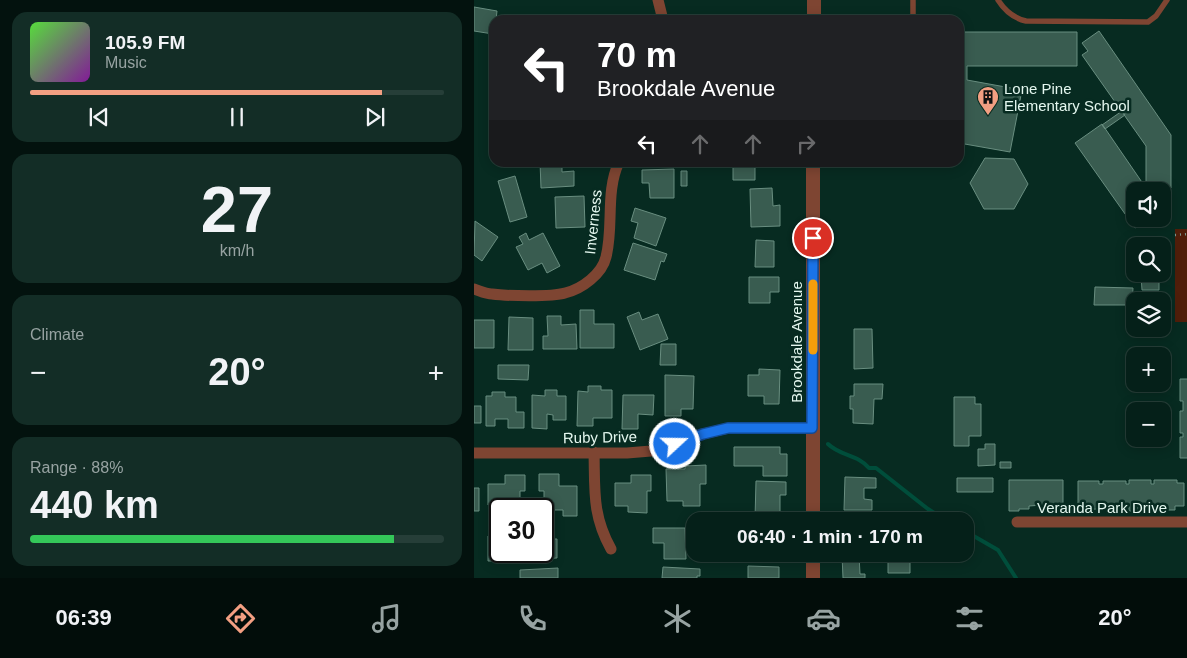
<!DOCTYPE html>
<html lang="en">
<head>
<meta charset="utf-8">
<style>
	:root { --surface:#052019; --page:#132d26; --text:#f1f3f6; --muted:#97a3a2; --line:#263e38; --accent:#f39f82 }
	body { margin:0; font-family:Helvetica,sans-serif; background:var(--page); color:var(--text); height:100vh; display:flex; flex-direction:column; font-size:19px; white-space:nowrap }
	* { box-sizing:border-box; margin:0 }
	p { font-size:16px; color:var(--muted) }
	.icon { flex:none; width:28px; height:28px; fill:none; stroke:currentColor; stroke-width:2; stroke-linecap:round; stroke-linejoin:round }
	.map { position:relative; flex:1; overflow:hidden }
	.side { display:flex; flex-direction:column; gap:12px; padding:12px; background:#03120e; width:474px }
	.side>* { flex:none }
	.hud { position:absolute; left:15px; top:15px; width:475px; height:152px; border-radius:15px; box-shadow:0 2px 12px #0003,0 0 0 1px var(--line); background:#202124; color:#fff; overflow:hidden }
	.controls { position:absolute; left:652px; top:182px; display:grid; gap:10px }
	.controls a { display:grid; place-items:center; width:45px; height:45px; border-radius:10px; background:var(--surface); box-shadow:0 2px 12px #0003,0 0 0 1px var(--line); font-size:25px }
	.speed { position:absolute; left:15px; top:498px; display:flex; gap:10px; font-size:25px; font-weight:700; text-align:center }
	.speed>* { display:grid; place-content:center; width:65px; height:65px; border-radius:50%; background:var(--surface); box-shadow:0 2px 12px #0003,0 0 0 1px var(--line); line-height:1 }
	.speed .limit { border:2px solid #111; border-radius:8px; background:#fff; color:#111 }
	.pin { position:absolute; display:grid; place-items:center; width:42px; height:42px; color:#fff; margin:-21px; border:2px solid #fff; border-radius:50%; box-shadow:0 1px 5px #0007 }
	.me { position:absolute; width:55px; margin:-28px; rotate:69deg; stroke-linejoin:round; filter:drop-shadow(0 0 4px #0008) }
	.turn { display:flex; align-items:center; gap:18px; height:105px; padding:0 25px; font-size:22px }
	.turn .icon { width:65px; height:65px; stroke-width:2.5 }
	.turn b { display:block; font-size:35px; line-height:42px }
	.lanes { display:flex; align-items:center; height:48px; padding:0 25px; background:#0003; justify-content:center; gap:25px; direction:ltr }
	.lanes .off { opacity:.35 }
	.big { font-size:38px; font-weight:700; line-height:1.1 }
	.side .card { flex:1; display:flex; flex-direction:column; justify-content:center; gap:8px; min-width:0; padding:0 18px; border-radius:15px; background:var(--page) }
	.side .dial { align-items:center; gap:0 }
	.dial b { font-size:65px; line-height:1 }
	.song { display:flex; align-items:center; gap:15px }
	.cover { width:60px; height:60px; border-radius:8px; background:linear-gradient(135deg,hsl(110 70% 55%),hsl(290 70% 35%)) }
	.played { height:5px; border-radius:2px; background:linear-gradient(90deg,var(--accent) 85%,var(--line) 85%) }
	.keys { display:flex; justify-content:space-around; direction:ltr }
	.heat { display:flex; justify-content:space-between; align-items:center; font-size:28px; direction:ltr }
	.charge { height:8px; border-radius:4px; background:linear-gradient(90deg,#34c759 88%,var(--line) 0) }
	.trip { position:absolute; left:212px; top:512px; width:288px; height:50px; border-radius:15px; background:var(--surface); box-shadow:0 2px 12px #0003,0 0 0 1px var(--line); font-weight:700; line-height:50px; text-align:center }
	.dock { display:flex; height:80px; justify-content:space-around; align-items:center; background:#020d0a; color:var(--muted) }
	.dock .icon { width:35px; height:35px }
	.dock .on { color:var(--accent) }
	.dock b { font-size:22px; color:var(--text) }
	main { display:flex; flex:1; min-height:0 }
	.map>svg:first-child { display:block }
	.green { fill:#501e0a }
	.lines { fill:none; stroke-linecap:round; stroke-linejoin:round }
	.stream { stroke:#004e3b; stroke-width:4 }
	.building { fill:#395c50; stroke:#698e80 }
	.path { stroke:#7f9a91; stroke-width:2.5; stroke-dasharray:1 4; stroke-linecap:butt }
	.service { stroke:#7e4532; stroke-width:5.5 }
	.minor { stroke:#7e4532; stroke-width:11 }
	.tertiary { stroke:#7e4532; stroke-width:14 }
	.route-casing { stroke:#114b97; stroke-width:12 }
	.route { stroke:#1a73e8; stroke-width:9 }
	.slow { stroke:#f59e0b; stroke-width:9 }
	.labels { text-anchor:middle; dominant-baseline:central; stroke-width:5; stroke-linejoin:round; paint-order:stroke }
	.poi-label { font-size:15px; fill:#e4f7ef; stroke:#072b21; text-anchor:start }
	.street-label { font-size:15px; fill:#e4f7ef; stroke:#072b21 }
</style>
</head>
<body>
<main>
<section class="side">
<div class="card">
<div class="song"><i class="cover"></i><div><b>105.9 FM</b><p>Music</p></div></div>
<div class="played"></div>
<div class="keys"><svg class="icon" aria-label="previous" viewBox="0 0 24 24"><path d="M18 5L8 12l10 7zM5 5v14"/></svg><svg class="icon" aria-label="pause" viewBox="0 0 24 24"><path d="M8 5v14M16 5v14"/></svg><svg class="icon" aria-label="next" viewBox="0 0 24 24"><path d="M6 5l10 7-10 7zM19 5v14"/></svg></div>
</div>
<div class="card dial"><b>27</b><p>km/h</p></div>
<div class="card"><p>Climate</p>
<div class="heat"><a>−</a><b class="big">20°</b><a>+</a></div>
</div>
<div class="card"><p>Range · 88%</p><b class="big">440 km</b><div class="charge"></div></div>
</section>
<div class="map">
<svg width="714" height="578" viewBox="0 0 714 578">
	<rect width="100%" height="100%" fill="#072b21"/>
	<path class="green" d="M701 229H713V322H701Z"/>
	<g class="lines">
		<path class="stream" d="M354 444C366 456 385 455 395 468H402L454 509 473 521
			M491 531 524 550 542 578"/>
	</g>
	<path class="building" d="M0 7 23 11 22 20H20L19 34 0 31Z
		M275 15V20H244V16Z
		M294 15V20H309H281L280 16Z
		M147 16H167L166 20H147Z
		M625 31 697 135V188H677V182H672V146L608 55 614 51 608 43Z
		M485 32H603V66H493V80L548 90 536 152 485 143V78H487V66H485Z
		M648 111 651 115 631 129 628 125Z
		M628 124 674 191H661V219H674L661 228 601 143Z
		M511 158 540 159 554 184 540 209H510L496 183Z
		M66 162H88V172L100 171V186L67 188Z
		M269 162H301V166H281V180H259V166H269Z
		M200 169V198H176L175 183H168V170Z
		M207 171H213V186H207Z
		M41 176 53 217 36 222 24 181Z
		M298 188 299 206 306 205V226L277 227 276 189Z
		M110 196 111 227 82 228 81 197Z
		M161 208 192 218 182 246 160 238 164 223 157 221Z
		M1 221 24 237 8 261 0 255Z
		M52 233 55 240 69 233 86 266 73 273 68 263 54 270 42 247 49 244 45 237Z
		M282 240 300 241V267H281Z
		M159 243 193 254 190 262 187 261 181 280 150 270Z
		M663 274H685V290H668L667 276H663Z
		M275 277H305V292H296V303H275Z
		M621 287 659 288 658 305H620Z
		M106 310H120V324H140V348H106Z
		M165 312 168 320 184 314 194 339 166 350 153 317Z
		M73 316H87V325L102 324 103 349H69V336H74Z
		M35 317 59 318V350H34Z
		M0 320H20V348H0Z
		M380 329H398L399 368 380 369Z
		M187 344H202V365H186Z
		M24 365H55L54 380 24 379Z
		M285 369 306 370 305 404H290V396H274V375H285Z
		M191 375 220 376 219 409H207V416H191Z
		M706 379H714V458H706V437H709V433H706V411H709V401H706Z
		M380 384H409L408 399H400L399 424 379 423V409H376V396H380Z
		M114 386H127V390H138V418H119V426H103L104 391 114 392Z
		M71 390H83V396H92V420H79V415L73 414V429L58 428V395L71 396Z
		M18 392H31V397H42V412H50V428H34V419H21V426H12V396H18Z
		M149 395H180L179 415 164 414V429H148Z
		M480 397H501V404H507V436H495V446H480Z
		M0 406H7V423H0Z
		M511 444H521V465L504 466V449H511Z
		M260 447H306V454H313V476H289V466H260Z
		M526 462H537V468H526Z
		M232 465V484H226V506H209V501H193L192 469H211V466Z
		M65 474H85V486H103V516H89V510H70V491H65Z
		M31 475H51V491H46V509H28V505H14V484H31Z
		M157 475H177V491H173V513L154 512V506H141V483H157Z
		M371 477 402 478V488H390V499L398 500V510H370Z
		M483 478H519V492H483Z
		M535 480H589V511H579V505H568L555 506V509H545V511H535Z
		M655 480H677V484H680V480H703V483H710V506H701V510H692V511H680V506H675V509H665V511H655V505H649V508H639V510H630V505H623V509L604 510V481H625V484H629V481H652V484H655Z
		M282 481 312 482V495H306V519H281Z
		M0 488H5V511H0Z
		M69 523H73V539H83V558L56 559V551H69Z
		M179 528H211L212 559H190V543H179Z
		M14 536H26V551H33V561H14Z
		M280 554H305V560L280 559Z
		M368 555H385L386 574H391V578H369Z
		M436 557V573H414V558Z
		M274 566 305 567V578H274Z
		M189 567 226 569V576H223V578H188Z
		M84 568V578H46V570Z"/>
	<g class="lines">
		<path class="path" d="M701 235 714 234"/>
		<path class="service" d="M524 0C531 11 539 18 552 21L674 22 682 16 693 0
			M439 20V0"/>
		<path class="minor" d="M184 0 189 20
			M0 289C6 291 12 294 18 294 33 296 78 297 91 293 108 289 128 274 132 257 140 226 131 192 145 162
			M120 452C121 490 118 515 137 549
			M0 453H153L177 451 229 434 255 428H338
			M543 522H714"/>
		<path class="tertiary" d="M340 20V0
			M339 521V162
			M339 554V578"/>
	</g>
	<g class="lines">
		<g class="route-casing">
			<path id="route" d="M201 444 229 434 254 428H338L339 238"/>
		</g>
		<use href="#route" class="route"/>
		<path class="slow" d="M339 350V284"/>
	</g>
	<defs>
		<g id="building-pin" transform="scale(1.125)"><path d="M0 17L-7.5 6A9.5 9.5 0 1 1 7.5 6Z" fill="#f39f82" stroke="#072b21"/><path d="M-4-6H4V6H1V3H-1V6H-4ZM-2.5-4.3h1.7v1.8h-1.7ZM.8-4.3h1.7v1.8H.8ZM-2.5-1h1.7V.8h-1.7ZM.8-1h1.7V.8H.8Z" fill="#111"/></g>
	</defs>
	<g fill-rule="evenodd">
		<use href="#building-pin" x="514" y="97"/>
	</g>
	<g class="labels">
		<g class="poi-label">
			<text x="530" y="88">Lone Pine<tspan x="530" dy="17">Elementary School</tspan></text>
		</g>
		<g class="street-label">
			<text transform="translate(119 222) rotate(-84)">Inverness</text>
			<text transform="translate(322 342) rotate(-90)">Brookdale Avenue</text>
			<text transform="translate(126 437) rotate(-1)">Ruby Drive</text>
			<text x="628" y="507">Veranda Park Drive</text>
		</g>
	</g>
</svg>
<div class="controls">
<a><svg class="icon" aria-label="sound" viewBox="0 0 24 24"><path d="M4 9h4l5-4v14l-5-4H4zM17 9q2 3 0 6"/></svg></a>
<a><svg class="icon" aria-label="search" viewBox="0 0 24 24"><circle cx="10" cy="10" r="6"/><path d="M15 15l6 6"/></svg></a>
<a><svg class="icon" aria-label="layers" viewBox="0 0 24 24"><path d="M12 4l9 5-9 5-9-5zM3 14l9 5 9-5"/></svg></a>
<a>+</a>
<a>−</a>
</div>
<div class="speed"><div class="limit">30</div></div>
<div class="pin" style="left:339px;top:238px;background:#d93025"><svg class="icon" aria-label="arrive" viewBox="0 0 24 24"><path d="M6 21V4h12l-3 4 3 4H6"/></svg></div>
<svg class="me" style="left:201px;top:444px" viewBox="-20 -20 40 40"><circle r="17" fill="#1a73e8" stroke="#fff" stroke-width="3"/><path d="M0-11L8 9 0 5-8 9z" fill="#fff"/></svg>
<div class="trip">06:40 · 1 min · 170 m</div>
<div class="hud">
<div class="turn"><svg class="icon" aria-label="left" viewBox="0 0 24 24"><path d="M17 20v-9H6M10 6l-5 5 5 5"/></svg><div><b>70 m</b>Brookdale Avenue</div></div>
<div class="lanes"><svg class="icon" aria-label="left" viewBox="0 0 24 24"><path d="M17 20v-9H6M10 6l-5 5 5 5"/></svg><svg class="icon off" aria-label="ahead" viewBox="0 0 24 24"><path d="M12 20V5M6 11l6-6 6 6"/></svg><svg class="icon off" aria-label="ahead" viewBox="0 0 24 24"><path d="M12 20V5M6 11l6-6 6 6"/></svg><svg class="icon off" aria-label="right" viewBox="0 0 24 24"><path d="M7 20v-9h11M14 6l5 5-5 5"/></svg></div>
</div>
</div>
</main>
<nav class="dock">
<b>06:39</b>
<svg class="icon on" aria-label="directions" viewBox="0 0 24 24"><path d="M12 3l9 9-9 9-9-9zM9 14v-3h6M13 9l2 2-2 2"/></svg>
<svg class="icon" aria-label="music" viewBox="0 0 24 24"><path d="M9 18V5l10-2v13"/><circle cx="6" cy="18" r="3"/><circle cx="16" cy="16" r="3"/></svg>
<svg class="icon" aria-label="phone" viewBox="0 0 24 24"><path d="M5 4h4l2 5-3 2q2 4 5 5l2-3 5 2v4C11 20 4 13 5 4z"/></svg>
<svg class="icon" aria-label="climate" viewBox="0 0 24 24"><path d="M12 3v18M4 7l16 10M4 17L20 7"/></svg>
<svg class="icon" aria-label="car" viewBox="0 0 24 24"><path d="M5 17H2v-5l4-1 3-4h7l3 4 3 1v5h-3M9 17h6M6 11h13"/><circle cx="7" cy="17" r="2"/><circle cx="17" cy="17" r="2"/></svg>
<svg class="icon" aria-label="filters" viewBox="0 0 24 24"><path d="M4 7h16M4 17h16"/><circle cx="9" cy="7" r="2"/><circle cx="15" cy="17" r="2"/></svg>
<b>20°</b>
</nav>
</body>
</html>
